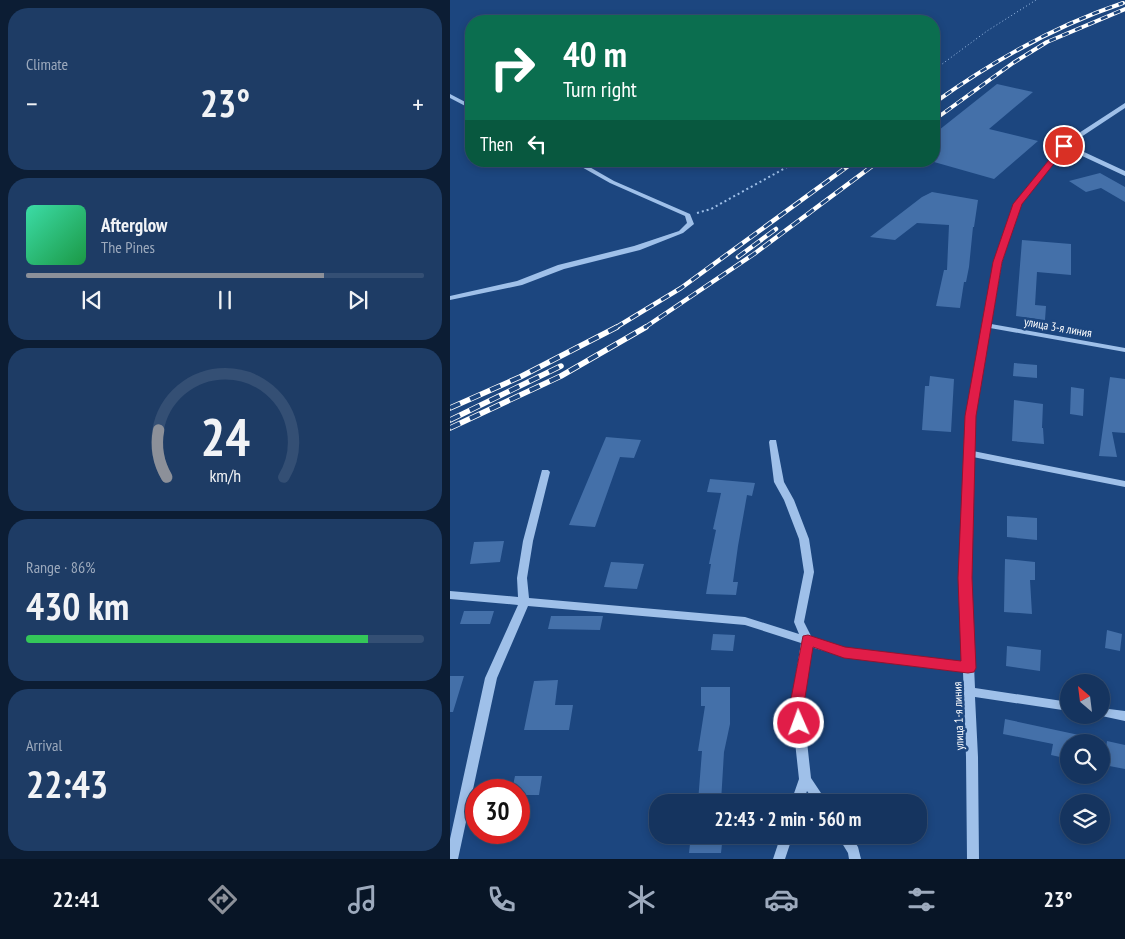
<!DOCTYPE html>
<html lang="en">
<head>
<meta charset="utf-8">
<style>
	:root { --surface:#15345f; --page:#1e3c65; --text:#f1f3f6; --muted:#9daabd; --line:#344f74; --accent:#8c9099 }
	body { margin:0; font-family:"PT Sans Narrow",sans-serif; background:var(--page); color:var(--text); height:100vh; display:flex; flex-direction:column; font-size:19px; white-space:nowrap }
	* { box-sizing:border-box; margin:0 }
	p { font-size:16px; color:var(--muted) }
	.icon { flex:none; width:28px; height:28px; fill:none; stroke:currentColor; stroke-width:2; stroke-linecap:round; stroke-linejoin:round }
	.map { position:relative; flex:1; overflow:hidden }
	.panel { display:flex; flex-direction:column; gap:8px; padding:8px; background:#0c1d34; width:450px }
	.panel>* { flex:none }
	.banner { position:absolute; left:15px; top:15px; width:475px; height:152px; border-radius:20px; box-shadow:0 2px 8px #0003,0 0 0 1px var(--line); background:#0b6e4f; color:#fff; overflow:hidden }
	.needle { width:32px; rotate:332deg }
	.tools { position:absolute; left:610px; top:674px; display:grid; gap:10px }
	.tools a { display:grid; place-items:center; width:50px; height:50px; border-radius:50%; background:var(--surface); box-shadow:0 2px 8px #0003,0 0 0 1px var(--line); font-size:25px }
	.speed { position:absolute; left:15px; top:779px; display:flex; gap:10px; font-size:25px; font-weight:700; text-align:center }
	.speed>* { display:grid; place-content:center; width:65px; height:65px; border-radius:50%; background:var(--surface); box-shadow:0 2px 8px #0003,0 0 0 1px var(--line); line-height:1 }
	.speed .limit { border:8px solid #d22; background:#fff; color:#111 }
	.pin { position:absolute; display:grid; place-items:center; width:42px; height:42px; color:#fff; margin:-21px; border:2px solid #fff; border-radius:50%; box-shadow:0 1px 5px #0007 }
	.me { position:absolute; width:55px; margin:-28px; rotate:358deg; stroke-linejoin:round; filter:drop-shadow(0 0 4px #0008) }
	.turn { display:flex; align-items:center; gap:18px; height:105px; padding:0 15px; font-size:22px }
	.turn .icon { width:65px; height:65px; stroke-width:2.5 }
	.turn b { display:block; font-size:35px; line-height:42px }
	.then { display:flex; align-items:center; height:48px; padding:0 15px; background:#0003; gap:10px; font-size:19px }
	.big { font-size:38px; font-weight:700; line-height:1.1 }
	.panel .card { flex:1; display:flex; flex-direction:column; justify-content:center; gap:8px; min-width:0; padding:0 18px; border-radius:20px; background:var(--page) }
	.panel .dial { align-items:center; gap:0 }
	.dial svg { height:130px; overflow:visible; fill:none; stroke:var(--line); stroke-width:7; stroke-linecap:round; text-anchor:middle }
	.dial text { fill:var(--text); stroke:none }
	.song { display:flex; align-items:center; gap:15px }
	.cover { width:60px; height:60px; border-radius:8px; background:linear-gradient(135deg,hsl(160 70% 55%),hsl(140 70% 35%)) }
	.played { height:5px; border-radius:2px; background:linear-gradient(90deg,var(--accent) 75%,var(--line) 75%) }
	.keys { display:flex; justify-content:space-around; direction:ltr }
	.heat { display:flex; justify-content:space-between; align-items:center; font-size:28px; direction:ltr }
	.charge { height:8px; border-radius:4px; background:linear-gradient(90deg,#34c759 86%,var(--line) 0) }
	.trip { position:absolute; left:199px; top:794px; width:278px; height:50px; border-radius:20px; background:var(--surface); box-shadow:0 2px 8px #0003,0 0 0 1px var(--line); font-weight:700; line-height:50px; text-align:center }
	.menu { display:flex; height:80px; justify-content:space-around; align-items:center; background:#081526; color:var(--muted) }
	.menu .icon { width:35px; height:35px }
	.menu .on { color:var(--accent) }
	.menu b { font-size:22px; color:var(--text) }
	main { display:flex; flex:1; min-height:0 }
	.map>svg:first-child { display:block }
	.building { fill:#4470a9 }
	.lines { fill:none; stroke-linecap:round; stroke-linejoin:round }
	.path-far1 { stroke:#9fc0e9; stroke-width:1; stroke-dasharray:1 2.5; stroke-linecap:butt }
	.path { stroke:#9fc0e9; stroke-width:2; stroke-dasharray:2 3; stroke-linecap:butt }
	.minor { fill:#9fc0e9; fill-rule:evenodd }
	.rail-far2-casing { stroke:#fff; stroke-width:4 }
	.rail-far1-casing { stroke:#fff; stroke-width:4.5 }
	.rail-casing { stroke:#fff; stroke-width:5.5 }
	.rail-far2 { stroke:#1c467f; stroke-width:2.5; stroke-dasharray:7; stroke-linecap:butt }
	.rail-far1 { stroke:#1c467f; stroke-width:3; stroke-dasharray:9; stroke-linecap:butt }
	.rail { stroke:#1c467f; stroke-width:4; stroke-dasharray:11; stroke-linecap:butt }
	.route { fill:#e11d48; stroke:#92132f }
	.labels { text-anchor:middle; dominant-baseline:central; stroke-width:5; stroke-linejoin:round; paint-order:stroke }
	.street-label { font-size:12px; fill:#fff; stroke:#1c467f }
</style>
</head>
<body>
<main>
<section class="panel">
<div class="card"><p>Climate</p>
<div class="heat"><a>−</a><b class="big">23°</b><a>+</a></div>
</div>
<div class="card">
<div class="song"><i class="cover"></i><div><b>Afterglow</b><p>The Pines</p></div></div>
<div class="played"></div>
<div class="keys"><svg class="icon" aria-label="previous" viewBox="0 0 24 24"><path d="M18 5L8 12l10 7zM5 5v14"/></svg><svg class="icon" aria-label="pause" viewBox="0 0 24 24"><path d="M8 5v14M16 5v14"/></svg><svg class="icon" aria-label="next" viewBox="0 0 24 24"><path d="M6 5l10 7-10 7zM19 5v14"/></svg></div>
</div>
<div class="card dial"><svg viewBox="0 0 100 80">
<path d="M14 69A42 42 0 1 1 86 69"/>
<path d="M14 69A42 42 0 0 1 9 40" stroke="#8c9099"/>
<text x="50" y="56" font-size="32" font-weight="700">24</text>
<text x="50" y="72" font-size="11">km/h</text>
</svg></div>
<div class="card"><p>Range · 86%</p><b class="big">430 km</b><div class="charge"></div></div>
<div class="card"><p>Arrival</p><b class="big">22:43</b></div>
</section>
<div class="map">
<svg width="675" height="859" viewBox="0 0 675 859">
	<rect width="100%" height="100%" fill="#1c467f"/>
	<path class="building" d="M547 84 583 92 539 129 588 141 544 179 484 162V134Z
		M650 173 675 187V202L651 188 636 192 619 181Z
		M482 192 528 200 524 227H523L519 267 516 282H514L510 308 486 306 494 270H497L499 225 467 223 445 240 420 237 472 197Z
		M572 240 621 244V275L587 272 585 305 596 306 595 320 566 316Z
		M564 363 587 365V378L563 376Z
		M480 376 504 379 501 432 472 430 475 386H479Z
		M660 377 675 379V433L662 432 667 457 649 456Z
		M621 387 634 389 633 416 620 414Z
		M564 400 593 404 592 428H593L594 444 562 441Z
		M156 437 191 440 184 458 170 457 145 527 119 525Z
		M260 479 305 483 302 496 297 495 288 546 283 582H288L286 595 256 594 261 564H259L266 530 263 529 271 493 257 492Z
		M557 516 587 518V540L557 537Z
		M54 541 50 562 20 564 24 542Z
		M555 559 585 562V580H580L582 614 554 612Z
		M161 562 194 564 187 589 154 587Z
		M14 611H44L40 624H10Z
		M101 616H153L150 630 98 629Z
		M657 630 672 634 670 651 655 648Z
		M263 634 285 635 283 651 261 650Z
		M557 646 591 650 590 671 556 666Z
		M0 676H14L3 712H0Z
		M108 680 105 705H123L119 730H74L84 681Z
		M251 687H280V724L274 752 271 802H248L252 751H248L255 706H251Z
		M555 719 643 738V742H619V759L601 755 603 744 553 734Z
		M657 741 675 745V769L654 765Z
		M65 776H92L89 795H69V790H62Z
		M241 835H273L271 853H239Z"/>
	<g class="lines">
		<path class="path-far1" d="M484 70 537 31 586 0"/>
		<path class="path" d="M247 213 261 209 348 161"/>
		<path class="minor" d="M0 94 21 105V109L0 98Z
			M675 103V108L619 145 675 171V176L615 148 570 204 552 262 541 324 675 348V352L540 328 524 416 523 451 675 481V487L523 457 520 578 525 688 619 702V711L525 697 528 757 529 859H517L516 757 513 672 394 657 361 647 353 705 361 778 377 802H365L357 791 353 802H341L349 779 341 705 351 643 295 625 78 606 47 678 8 859H0V839L35 678 68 605 0 599V591L68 597 67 578 73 541 92 470H98L100 472 83 541 77 578 79 598 295 617 349 634 344 622 354 572 349 539 334 500 324 482 319 442 320 440H326L334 482 344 500 359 539 364 572 354 622 362 638 394 649 513 663 510 578 516 416 544 262 564 204 612 144Z
			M121 161H129L164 181 240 214 244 224 233 233 190 250 114 269 72 285 0 300V296L67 281 108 265 184 246 229 231 237 223 235 216 160 183Z
			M651 708 675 711V721L647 715H651Z
			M331 835H343L335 859H323Z
			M387 835H400L408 847 411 859H399L398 853Z"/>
		<g class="rail-far2-casing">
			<path id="rail-far2" d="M484 103C543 61 604 26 673 3
				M484 120 563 63 597 42 675 9"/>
		</g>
		<g class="rail-far1-casing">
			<path id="rail-far1" d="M288 257 326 229
				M165 328 231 288 405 161
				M194 328 304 254 429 161"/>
		</g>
		<g class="rail-casing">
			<path id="rail" d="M0 408 70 377 167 327
				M0 420 111 366
				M0 428 111 376 196 327"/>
		</g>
		<use href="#rail-far2" class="rail-far2"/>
		<use href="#rail-far1" class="rail-far1"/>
		<use href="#rail" class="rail"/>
	</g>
	<path class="route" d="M612 144 618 146 572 204 552 262 526 416 522 578 526 668 524 672 518 673 394 658 363 647 354 704 356 723 354 727 349 729 343 727 340 704 353 636 358 635 395 647 511 661 508 578 515 416 543 262 563 204Z"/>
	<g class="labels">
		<g class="street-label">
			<text transform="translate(608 327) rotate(10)">улица 3-я линия</text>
			<text transform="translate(508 716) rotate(-92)">улица 1-я линия</text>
		</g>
	</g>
</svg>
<div class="tools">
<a><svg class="needle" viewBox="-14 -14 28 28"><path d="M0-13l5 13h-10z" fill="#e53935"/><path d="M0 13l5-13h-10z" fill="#9daabd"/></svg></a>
<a><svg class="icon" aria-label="search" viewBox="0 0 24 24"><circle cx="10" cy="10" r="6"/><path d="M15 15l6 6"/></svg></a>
<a><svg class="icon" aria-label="layers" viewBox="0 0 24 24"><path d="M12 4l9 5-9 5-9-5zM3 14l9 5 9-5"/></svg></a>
</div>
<div class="speed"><div class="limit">30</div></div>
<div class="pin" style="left:614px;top:146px;background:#d93025"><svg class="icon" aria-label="arrive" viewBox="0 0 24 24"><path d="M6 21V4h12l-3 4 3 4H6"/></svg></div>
<svg class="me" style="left:349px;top:723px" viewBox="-20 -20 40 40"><circle r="17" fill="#e11d48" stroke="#fff" stroke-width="3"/><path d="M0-11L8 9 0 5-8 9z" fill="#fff"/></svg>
<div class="trip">22:43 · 2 min · 560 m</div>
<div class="banner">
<div class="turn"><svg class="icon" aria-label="right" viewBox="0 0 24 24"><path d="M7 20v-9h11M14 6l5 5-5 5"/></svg><div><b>40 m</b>Turn right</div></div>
<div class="then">Then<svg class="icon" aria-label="left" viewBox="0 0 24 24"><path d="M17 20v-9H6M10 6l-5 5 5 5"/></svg></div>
</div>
</div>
</main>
<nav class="menu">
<b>22:41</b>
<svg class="icon on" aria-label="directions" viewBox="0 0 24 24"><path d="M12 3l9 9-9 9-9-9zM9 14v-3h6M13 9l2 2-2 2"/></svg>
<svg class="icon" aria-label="music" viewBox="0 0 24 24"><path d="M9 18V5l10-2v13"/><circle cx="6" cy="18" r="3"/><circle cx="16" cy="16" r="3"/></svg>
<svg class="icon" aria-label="phone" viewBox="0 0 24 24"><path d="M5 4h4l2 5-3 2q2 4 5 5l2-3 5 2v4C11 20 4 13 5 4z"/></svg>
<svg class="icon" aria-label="climate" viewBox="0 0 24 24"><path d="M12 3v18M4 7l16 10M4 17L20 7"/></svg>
<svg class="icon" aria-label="car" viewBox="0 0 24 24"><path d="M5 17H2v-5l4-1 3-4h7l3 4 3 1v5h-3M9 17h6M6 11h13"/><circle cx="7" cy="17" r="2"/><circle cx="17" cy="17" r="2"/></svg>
<svg class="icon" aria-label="filters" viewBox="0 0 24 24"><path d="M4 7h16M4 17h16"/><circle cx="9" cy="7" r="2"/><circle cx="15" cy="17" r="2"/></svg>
<b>23°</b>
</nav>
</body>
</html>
